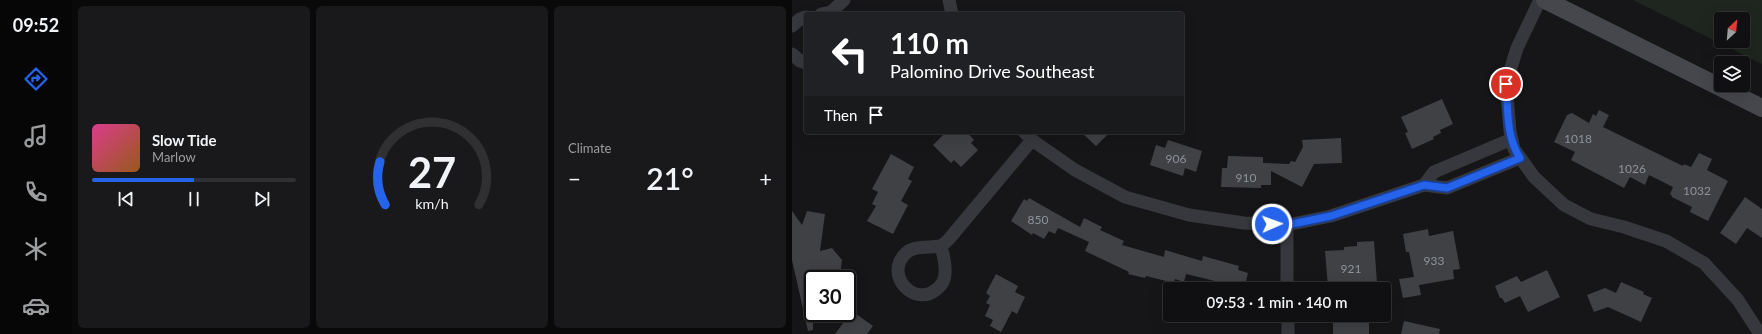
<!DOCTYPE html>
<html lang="en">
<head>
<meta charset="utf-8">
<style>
	:root { --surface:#101012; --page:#19191b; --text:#f1f3f6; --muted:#9c9d9f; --line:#303032; --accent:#2563eb }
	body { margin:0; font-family:Lato,sans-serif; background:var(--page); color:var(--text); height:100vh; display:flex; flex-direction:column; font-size:15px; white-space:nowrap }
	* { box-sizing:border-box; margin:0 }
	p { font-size:13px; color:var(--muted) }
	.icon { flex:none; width:22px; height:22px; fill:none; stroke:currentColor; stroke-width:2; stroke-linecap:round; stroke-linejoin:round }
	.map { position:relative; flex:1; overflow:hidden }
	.side { display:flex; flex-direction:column; gap:6px; padding:6px; background:#09090a; width:720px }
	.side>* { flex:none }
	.banner { position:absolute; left:12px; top:12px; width:380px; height:122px; border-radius:4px; box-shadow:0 4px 16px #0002,0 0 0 1px var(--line); background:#202124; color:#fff; overflow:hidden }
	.needle { width:26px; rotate:26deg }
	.tools { position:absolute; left:922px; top:12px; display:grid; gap:8px }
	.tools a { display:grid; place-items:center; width:36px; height:36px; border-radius:4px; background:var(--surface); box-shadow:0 4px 16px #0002,0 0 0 1px var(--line); font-size:20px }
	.speed { position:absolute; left:12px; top:270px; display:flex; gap:8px; font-size:20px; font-weight:700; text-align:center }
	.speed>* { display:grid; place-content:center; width:52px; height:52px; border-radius:50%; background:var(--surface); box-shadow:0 4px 16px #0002,0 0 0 1px var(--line); line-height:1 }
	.speed .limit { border:2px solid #111; border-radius:6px; background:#fff; color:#111 }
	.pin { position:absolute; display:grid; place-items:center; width:34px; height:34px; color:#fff; margin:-17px; border:2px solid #fff; border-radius:50%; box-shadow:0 1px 4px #0007 }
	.me { position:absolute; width:44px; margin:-22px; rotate:88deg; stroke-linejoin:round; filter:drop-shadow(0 0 3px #0008) }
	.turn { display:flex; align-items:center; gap:14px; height:84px; padding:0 20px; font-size:18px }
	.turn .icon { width:52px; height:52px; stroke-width:2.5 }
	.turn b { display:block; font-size:28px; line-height:34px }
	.then { display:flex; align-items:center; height:38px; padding:0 20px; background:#0003; gap:8px; font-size:15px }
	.big { font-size:30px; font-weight:600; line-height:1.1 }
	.side .card { flex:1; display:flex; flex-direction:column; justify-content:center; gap:6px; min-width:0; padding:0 14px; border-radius:6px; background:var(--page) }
	.side .dial { align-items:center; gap:0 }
	.dial svg { height:104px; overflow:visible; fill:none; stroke:var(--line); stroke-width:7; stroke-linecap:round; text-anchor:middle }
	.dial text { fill:var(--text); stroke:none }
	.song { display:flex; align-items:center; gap:12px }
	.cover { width:48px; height:48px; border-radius:6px; background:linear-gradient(135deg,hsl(330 70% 55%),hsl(30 70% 35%)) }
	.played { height:4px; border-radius:2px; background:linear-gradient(90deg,var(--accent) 50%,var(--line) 50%) }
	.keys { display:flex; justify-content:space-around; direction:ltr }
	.heat { display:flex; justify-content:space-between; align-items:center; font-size:22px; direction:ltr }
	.side .tiles { flex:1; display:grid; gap:6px; grid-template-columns:repeat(3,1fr) }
	.trip { position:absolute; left:371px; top:282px; width:228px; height:40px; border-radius:4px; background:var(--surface); box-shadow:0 4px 16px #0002,0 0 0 1px var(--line); font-weight:600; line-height:40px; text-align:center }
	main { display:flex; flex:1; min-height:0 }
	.dock { display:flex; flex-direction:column; width:72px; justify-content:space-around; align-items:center; background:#060607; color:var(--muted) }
	.dock .icon { width:28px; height:28px }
	.dock .selected { color:var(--accent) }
	.dock b { font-size:18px; color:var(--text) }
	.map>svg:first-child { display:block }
	.green { fill:#1e261f; fill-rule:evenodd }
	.building { fill:#404145 }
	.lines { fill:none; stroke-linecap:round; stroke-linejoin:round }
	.minor { stroke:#37383d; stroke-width:13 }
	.secondary { stroke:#45474d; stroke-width:18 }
	.route-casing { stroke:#184099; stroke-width:10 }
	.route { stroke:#2563eb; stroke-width:7 }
	.labels { text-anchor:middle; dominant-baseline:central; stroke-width:4; stroke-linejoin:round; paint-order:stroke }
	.number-label { font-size:12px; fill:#8e929b }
</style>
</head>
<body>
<main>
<nav class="dock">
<b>09:52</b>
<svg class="icon selected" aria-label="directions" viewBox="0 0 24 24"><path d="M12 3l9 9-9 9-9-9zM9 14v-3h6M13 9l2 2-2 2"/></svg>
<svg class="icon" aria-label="music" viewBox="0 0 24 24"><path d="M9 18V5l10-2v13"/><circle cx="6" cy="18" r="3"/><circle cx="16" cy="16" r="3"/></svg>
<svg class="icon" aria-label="phone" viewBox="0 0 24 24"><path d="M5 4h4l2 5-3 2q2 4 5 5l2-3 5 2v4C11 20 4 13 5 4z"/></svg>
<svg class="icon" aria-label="climate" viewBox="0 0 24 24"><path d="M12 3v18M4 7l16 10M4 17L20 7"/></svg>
<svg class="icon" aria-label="car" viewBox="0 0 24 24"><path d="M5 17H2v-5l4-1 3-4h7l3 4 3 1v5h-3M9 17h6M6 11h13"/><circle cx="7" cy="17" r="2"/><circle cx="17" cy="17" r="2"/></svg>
</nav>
<section class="side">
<div class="tiles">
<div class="card">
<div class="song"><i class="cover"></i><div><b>Slow Tide</b><p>Marlow</p></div></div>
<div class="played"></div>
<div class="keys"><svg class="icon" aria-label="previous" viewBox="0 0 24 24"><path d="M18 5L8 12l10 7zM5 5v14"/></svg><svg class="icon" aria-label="pause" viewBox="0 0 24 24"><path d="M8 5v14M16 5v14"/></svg><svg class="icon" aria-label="next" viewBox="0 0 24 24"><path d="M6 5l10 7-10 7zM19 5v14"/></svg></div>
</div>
<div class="card dial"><svg viewBox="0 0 100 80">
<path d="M14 69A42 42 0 1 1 86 69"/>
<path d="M14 69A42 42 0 0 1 10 36" stroke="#2563eb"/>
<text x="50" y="56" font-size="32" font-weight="700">27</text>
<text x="50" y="72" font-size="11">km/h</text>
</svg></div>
<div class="card"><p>Climate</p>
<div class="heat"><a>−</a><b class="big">21°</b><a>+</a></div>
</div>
</div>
</section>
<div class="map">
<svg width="970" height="334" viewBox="0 0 970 334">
	<rect width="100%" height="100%" fill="#161618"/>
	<path class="green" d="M841 0H970V64ZM929 19H951V41H929Z"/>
	<path class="building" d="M650 99 661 124 648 130 649 133 641 137 642 139 620 149 613 133 616 132 609 117Z
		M807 110 817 115 811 127 891 166 892 164 899 167 907 153 920 159 915 170 936 181 916 221 898 212 900 207 880 197V196L878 194 881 187 857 175 853 185 838 177 832 188 779 160 783 152 762 142 775 115 780 113 797 123 801 114 804 116Z
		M154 132H175L182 140 179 143 186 150 169 167 162 160 159 163 141 145Z
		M289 132H318L304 146Z
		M549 138 550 163 522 164 510 187 479 171V185H469V188L429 187 430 168H435L436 156 471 157V163L497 164 499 161 503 162 511 147 510 140Z
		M376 140 410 151 404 172 393 168 391 176 358 165 364 145 373 148Z
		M99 154 122 167 116 179 120 181 109 201 116 205 101 234 75 221 84 206 80 204 86 192 80 189Z
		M953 197 970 209V238L955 228 944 244 928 233Z
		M237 198 288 227 292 218 310 227 308 230 332 241 330 245 372 257 373 250 410 261 411 256 447 266 446 270 456 273 452 289H421L423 281 394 274 392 282 383 279 382 283 354 276 353 278 336 274 337 272 293 251 297 242 266 228 263 234 257 231 252 239 241 233 240 235 219 221 232 199 235 201Z
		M0 211 10 225 15 211 33 214 28 251 40 248 50 260 48 276 33 279H21V330L16 331 0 260Z
		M636 229 637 236 661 231 668 269 661 270 662 279 627 285 629 295 611 298 607 279 622 277 617 252H614L611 234Z
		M582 241 585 283 536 287 533 251 552 250V247L565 246V242Z
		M755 270 768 297 736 312 728 296 713 303 710 298H708L703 286 725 276 729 282Z
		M204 274 226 286 223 292 233 297 225 314 220 311 209 332 198 326 201 320 193 316 198 305 194 303 198 296 194 293Z
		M829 282 852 292 851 294 860 298 849 322 816 307 802 312 795 295 813 288 824 293Z
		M60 311 81 326 75 334H43Z
		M541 315H577V334H541Z
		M612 321 648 329 647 334H609Z"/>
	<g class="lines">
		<path class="minor" d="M157 0 160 14
			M748 0 725 48 714 84 718 131 722 149 742 177 772 205 799 219 832 227 874 241 912 263 946 300 968 334
			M29 14 39 12 52 0
			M0 26 8 19 14 17
			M0 54 8 61 14 63
			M232 132 240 140 283 170 333 197 397 215 452 223 495 225 539 216 632 185
			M720 139 642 172 632 185 655 188 728 158
			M495 225V289
			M149 246C151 254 154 264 153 273 153 279 150 285 145 289 123 308 92 276 113 254 122 245 136 248 148 246 151 245 155 241 157 239L240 140
			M496 315V334"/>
		<path class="secondary" d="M753 0 970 108"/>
	</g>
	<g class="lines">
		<g class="route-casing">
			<path id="route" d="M480 224 495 225 539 216 632 185 655 188 728 158C714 137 716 109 714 84"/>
		</g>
		<use href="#route" class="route"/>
	</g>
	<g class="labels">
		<g class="number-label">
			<text x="786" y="138">1018</text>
			<text x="384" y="158">906</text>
			<text x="840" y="168">1026</text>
			<text x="454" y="177">910</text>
			<text x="905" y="190">1032</text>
			<text x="246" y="219">850</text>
			<text x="642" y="260">933</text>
			<text x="559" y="268">921</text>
		</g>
	</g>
</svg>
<div class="tools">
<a><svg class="needle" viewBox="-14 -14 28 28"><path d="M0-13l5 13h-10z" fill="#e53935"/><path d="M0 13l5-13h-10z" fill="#9c9d9f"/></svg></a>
<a><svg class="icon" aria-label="layers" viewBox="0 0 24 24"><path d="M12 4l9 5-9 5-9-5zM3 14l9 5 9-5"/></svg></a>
</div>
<div class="speed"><div class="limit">30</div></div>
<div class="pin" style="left:714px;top:84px;background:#d93025"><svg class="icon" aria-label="arrive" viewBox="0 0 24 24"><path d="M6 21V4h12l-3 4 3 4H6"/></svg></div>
<svg class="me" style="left:480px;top:224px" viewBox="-20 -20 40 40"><circle r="17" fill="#2563eb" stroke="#fff" stroke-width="3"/><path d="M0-11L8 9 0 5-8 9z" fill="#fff"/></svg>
<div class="trip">09:53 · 1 min · 140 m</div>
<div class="banner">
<div class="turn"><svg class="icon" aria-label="left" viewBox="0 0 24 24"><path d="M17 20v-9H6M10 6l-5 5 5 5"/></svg><div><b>110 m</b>Palomino Drive Southeast</div></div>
<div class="then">Then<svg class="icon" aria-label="arrive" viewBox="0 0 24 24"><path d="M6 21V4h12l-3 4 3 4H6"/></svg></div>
</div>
</div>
</main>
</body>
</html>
